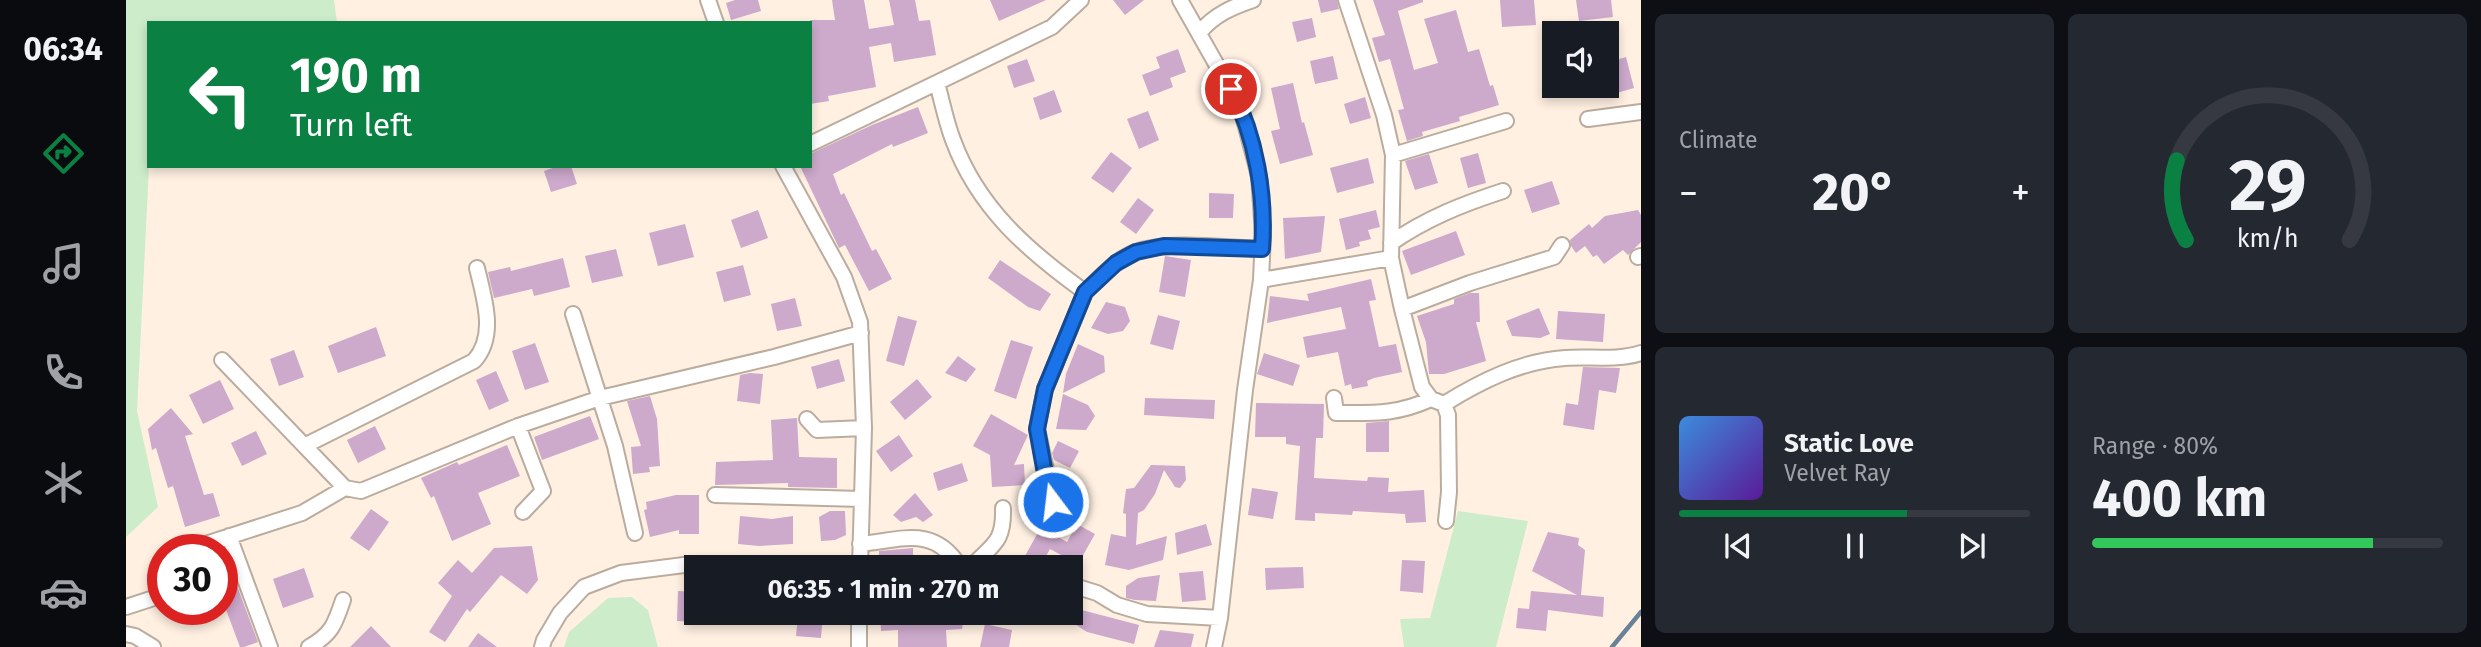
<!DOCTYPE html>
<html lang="en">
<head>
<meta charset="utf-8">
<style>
	:root { --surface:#171b24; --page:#242831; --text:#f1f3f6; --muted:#9ea1a6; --line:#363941; --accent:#0b8043 }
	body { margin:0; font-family:"Fira Sans",sans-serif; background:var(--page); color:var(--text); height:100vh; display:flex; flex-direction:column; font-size:26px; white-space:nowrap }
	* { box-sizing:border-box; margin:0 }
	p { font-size:23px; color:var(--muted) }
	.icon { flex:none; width:38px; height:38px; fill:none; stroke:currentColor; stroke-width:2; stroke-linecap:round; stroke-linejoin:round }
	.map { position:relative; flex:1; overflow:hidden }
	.drawer { display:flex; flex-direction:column; gap:14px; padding:14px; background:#0d0f14; width:840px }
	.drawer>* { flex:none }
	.guide { position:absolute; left:21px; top:21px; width:665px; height:147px; border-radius:0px; box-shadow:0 4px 10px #0003; background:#0b8043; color:#fff; overflow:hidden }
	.buttons { position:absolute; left:1416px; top:21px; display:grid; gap:14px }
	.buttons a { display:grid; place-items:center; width:77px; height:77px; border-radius:0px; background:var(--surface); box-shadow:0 4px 10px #0003; font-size:35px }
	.speed { position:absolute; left:21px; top:534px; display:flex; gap:14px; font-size:35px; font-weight:700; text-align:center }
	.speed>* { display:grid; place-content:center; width:91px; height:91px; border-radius:50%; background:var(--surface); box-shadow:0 4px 10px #0003; line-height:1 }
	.speed .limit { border:10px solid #d22; background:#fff; color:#111 }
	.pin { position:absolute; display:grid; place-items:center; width:60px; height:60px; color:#fff; margin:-30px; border:4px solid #fff; border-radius:50%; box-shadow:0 2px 7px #0007 }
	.me { position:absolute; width:77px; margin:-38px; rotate:345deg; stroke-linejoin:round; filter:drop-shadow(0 0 5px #0008) }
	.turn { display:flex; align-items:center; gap:24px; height:147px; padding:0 28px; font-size:32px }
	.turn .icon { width:91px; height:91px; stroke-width:2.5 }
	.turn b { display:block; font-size:49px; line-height:60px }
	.big { font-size:52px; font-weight:700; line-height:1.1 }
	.drawer .widget { flex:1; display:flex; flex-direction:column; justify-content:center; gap:10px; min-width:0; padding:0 24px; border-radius:10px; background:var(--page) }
	.drawer .dial { align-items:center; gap:0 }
	.dial svg { height:182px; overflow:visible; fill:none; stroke:var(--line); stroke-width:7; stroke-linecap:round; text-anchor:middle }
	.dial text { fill:var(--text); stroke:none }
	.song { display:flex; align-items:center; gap:21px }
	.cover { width:84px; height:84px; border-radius:10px; background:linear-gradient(135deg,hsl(210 70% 55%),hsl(270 70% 35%)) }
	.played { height:7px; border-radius:4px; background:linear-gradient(90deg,var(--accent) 65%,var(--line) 65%) }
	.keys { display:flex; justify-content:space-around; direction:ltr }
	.heat { display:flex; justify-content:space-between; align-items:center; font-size:38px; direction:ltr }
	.charge { height:10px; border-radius:5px; background:linear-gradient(90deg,#34c759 80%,var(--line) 0) }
	.drawer .tiles { flex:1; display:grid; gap:14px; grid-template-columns:repeat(2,1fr) }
	.trip { position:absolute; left:558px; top:555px; width:399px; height:70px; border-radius:0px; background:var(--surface); box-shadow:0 4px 10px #0003; font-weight:700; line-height:70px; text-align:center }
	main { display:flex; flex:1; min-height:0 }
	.dock { display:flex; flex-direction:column; width:126px; justify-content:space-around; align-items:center; background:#090b0e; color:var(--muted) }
	.dock .icon { width:49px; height:49px }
	.dock .active { color:var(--accent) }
	.dock b { font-size:32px; color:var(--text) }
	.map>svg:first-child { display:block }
	.green { fill:#cdecca }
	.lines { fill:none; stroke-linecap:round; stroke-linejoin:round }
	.stream { stroke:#6a8298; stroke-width:4.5 }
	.building { fill:#cda9cb }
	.minor-casing { stroke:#baac9e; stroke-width:18 }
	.minor { stroke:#fff; stroke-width:14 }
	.route-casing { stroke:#114b97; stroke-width:18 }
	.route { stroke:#1a73e8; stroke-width:12 }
</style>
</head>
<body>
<main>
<nav class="dock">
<b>06:34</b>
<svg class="icon active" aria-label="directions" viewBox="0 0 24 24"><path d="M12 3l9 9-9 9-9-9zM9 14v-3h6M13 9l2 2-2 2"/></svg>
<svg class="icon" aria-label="music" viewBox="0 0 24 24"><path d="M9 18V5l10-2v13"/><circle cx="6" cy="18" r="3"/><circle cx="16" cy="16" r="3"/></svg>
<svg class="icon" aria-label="phone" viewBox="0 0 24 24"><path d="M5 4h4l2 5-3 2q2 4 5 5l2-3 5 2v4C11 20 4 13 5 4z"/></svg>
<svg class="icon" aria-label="climate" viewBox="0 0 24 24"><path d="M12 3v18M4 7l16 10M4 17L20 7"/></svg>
<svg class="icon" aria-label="car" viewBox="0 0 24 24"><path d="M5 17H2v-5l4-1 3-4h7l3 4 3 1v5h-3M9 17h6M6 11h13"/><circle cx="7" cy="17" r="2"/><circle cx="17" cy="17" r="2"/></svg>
</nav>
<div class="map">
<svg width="1515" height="647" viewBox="0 0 1515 647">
	<rect width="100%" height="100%" fill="#fff0e2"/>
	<path class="green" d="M0 0H208L211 23H23V166L11 411 32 507 0 537Z
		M1332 511 1402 521 1370 647H1278L1274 619 1304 618Z
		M506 597 522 610 532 647H438L443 632 482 598Z"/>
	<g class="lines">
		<path class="stream" d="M1486 647 1515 612"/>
	</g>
	<path class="building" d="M609 0H632L635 11 605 20 600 3Z
		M706 0H738L743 29 768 25 763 0H789L793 21 804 20 810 55 768 62 765 43 743 47 750 87 702 96 703 101 684 104V20H709Z
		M864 0H920L873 21Z
		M987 0H1018L999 15Z
		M1192 0H1211L1213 9 1195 13Z
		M1247 0H1297V2L1272 11 1288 70 1312 63 1298 19 1330 10 1342 52 1353 49 1364 86 1367 85 1373 105 1333 117 1334 121 1296 132 1297 136 1281 141 1272 110 1278 109 1264 59 1253 62 1246 38 1259 35Z
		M1374 0H1408L1410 25 1376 27Z
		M1450 0H1485L1487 17 1453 21Z
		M1186 18 1190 37 1171 42 1166 22Z
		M1052 49 1060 72 1044 78 1047 87 1024 96 1016 75 1034 68 1030 57Z
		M1207 56 1212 79 1189 84 1184 61Z
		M1500 57 1508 88 1480 96V63Z
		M901 59 909 81 888 88 881 66Z
		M1167 83 1176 123 1178 122 1187 155 1154 164 1145 131 1154 129 1145 88Z
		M928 90 936 112 914 120 907 98Z
		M1239 97 1245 118 1224 124 1218 104Z
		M792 107 802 133 767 147 766 144 707 174 715 195 718 193 746 251 750 249 766 279 743 291 719 245 713 248 674 166H684V154L746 125Z
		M1022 111 1033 140 1013 149 1001 119Z
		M985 152 1006 168 987 193 965 178Z
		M1352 153 1360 183 1342 188 1334 158Z
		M1303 154 1312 183 1289 190 1279 161Z
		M1242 158 1248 183 1211 193 1204 168Z
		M432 166H445L451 184 425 192 418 171Z
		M1426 181 1434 204 1406 213 1398 190Z
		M1083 193 1108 194 1107 218H1083Z
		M1012 198 1028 210 1010 234 994 222Z
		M632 210 642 238 615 248 605 220Z
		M1250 210 1254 227 1242 230 1245 239 1233 242 1234 246 1220 250 1213 219Z
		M1512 210 1515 215V242L1502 255 1497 250 1478 264 1471 255 1467 257 1459 246 1450 253 1445 246 1444 240 1463 224 1466 228 1479 216Z
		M1199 216 1195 252 1159 259 1157 218Z
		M559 224 568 257 532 266 523 233Z
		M1330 231 1339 255 1285 275 1276 251Z
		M490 249 497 276 466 283 459 256Z
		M1039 256 1065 260 1059 297 1033 292Z
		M437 258 444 287 408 296 406 289 368 298 362 272 384 267 385 271Z
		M874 260 925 294 914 311 902 307 862 278Z
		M617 265 625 295 598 302 590 272Z
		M1245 279 1250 300 1243 301 1253 347 1270 344 1276 372 1248 378 1241 381 1242 386 1226 389 1225 384 1219 386 1212 352 1181 358 1177 337 1220 329 1215 307 1141 323 1144 296 1183 301 1181 294Z
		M1344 293H1353L1354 322H1350L1360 361 1318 374H1303L1300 342 1291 316 1328 304V299Z
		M669 298 676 326 651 331 645 304Z
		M980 302 999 307 1004 321 997 331 982 334 965 328Z
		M1413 308 1424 334 1414 338 1386 336 1380 321Z
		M1432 311 1479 314 1477 342 1430 339Z
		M1032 315 1054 321 1047 350 1024 344Z
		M772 316 791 321 778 366 760 361Z
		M250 327 260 356 212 373 202 346Z
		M885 340 907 347 890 399 868 391Z
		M409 343 423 382 399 390 386 351Z
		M952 344 978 356 979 372 937 393 940 374Z
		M168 350 178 377 153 386 144 359Z
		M1138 353 1174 365 1167 386 1131 374Z
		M832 356 850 369 840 382 819 373Z
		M713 359 719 381 691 389 685 367Z
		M1457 367 1494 368 1490 393 1473 390 1468 430 1437 425 1440 403 1452 405Z
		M370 371 383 401 363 410 350 380Z
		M624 373 637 374 634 404 611 401 614 375Z
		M791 379 806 397 779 420 764 402Z
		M94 380 108 409 77 424 63 395Z
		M937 394 962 405 969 416 960 430 930 429Z
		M524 396 531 419 534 466 523 467 524 472 507 474 505 447 515 446 501 401Z
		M1019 398 1089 400 1088 419 1018 415Z
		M1130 403 1198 404 1197 438H1190L1188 478 1241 481 1242 477 1263 478 1262 492 1298 490 1300 522 1280 523 1279 514 1227 511 1226 515 1189 513V521L1169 520 1174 446 1160 444V437H1129Z
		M45 408 67 434 59 436 78 495 87 493 94 516 59 527 47 486 42 488 30 448 26 450 22 429Z
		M865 414 902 435 888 465 898 464 899 485 866 487 864 455 847 446Z
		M464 416 473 439 416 460 408 437Z
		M671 418 673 457 711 458V488L662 487V483L589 485 590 462 647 460 645 420Z
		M1263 421V452H1240V423Z
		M249 426 260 449 232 463 221 440Z
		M130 431 141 454 116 466 105 443Z
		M773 435 787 456 765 472 750 451Z
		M932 441 953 451 944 468 928 460 926 453Z
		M381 445 394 476 352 493 365 524 326 541 308 496 305 498 295 478 331 462 333 465Z
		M836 463 842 481 812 491 807 473Z
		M1025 465 1059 466 1060 480 1054 488 1049 487 1038 470 1029 494 1018 510 1012 513 1010 545 1041 536 1037 560 1003 570 979 565 985 534 1000 537V514L997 513 1000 489 1008 488Z
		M938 477 957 484 948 506 936 502 934 487Z
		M1126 488 1152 492 1147 519 1122 515Z
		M789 493 807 515 797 522 790 517 775 522 767 515Z
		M550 495H573V534H553V530L524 537 518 510 521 509 520 502Z
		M245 509 263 522 243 551 224 538Z
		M704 511H719L720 535 709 540 695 541 693 517Z
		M614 516 646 519 667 516V544L633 546 612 544Z
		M951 524 969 534 952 564 924 549 915 565 899 556 915 527 941 542Z
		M1080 524 1086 545 1051 555 1049 533Z
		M1422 532 1453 538 1452 545 1459 550 1455 595 1478 597 1477 617 1422 610 1420 631 1390 628 1392 608 1403 609 1405 591 1451 595 1406 571Z
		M406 546 412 580 401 594 375 575 344 612 341 609 319 642 303 632 326 596 312 583 332 560 346 573 368 548Z
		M97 548 132 642 118 647H114L96 599Z
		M787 548V567H753V551Z
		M1276 560 1299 561 1297 593 1274 591Z
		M1177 567 1178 588 1140 590 1139 568Z
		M178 568 188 597 157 608 147 579Z
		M1077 571 1080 600 1056 602 1053 573Z
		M1034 575 1030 601 1009 600 1000 598V586L1012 578Z
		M552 591 570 592V622L551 621Z
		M948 608 1013 625 1008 644 961 632 941 619Z
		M685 612H697L695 638 670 636 672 615 684 616Z
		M754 612H839L836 629 820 630 821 647H772V630L755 631Z
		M859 624 886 630 883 647H854Z
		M245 626 265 647H224Z
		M1034 630 1068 634 1065 647H1028Z
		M352 633 371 647H342Z"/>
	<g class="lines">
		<g class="minor-casing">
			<path id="minor" d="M582 0 590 23
				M1054 0 1115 108 1133 176 1137 235 1135 280 1119 390 1094 618 1088 647
				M1220 0 1258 115 1267 155 1265 258 1276 309 1296 387 1305 399 1318 404 1322 415 1323 492 1320 521
				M1074 32C1088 15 1106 7 1127 0
				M811 83C816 101 820 122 827 140 852 208 902 251 959 292 974 278 990 259 1010 252 1043 240 1100 248 1136 249
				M1462 119 1515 112
				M684 144 926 27 955 0
				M1267 155 1380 121
				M657 166 718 277 734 322 738 428 734 567
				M1265 243C1301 218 1337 204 1377 191
				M1512 257 1515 256
				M1135 280 1265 258
				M1276 309 1344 283 1428 257 1436 245
				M447 314 489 446 509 533
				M96 360 219 488 235 491 392 426 474 398 648 357 735 333
				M1208 398 1210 413C1247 413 1270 415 1305 399
				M1318 404C1355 381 1395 361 1439 358 1464 356 1491 361 1515 353
				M681 419 691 430 738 428
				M392 426 417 491 397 512
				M180 445 348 361C371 336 358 298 351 268
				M589 495 735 499
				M927 502 911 429 919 389 959 292
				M103 536 144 647
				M734 544C776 540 808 525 834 567
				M61 550 176 513 219 488
				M845 567C867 544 878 543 877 508
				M945 585 971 593 991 605 1021 614 1094 618
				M0 607 37 595
				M0 634 9 636 27 647
				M183 647C206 634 209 624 217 600
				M416 647 418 640 434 613 458 587 495 573 558 565 734 567
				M733 647V612"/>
		</g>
		<use href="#minor" class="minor"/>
	</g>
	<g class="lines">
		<g class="route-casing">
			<path id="route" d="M927 502 918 468 911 429 919 389 959 292 990 263 1010 252 1038 246 1136 249C1140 196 1130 136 1105 89"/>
		</g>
		<use href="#route" class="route"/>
	</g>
</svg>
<div class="buttons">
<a><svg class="icon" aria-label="sound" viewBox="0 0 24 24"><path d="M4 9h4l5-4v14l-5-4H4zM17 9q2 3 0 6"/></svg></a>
</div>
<div class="speed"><div class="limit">30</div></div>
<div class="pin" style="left:1105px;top:89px;background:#d93025"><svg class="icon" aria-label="arrive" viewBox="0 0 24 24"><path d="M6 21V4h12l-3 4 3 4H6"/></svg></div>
<svg class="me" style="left:927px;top:502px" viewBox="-20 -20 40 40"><circle r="17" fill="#1a73e8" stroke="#fff" stroke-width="3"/><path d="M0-11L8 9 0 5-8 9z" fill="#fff"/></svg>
<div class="trip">06:35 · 1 min · 270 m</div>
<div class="guide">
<div class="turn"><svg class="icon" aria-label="left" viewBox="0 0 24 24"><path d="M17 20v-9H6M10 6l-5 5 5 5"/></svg><div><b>190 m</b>Turn left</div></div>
</div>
</div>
<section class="drawer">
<div class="tiles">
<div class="widget"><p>Climate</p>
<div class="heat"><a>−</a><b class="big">20°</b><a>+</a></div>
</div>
<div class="widget dial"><svg viewBox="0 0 100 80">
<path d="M14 69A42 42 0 1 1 86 69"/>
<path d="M14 69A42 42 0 0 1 10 34" stroke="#0b8043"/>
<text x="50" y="56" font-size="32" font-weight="700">29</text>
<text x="50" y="72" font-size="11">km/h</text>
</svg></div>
<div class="widget">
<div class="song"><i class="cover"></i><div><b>Static Love</b><p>Velvet Ray</p></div></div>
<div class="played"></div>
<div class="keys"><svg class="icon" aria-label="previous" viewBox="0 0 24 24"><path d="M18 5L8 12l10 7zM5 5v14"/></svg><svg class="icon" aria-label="pause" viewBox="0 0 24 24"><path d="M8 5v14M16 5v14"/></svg><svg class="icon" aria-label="next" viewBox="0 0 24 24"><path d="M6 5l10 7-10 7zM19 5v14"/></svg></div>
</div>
<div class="widget"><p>Range · 80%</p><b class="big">400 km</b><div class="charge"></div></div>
</div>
</section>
</main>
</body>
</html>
